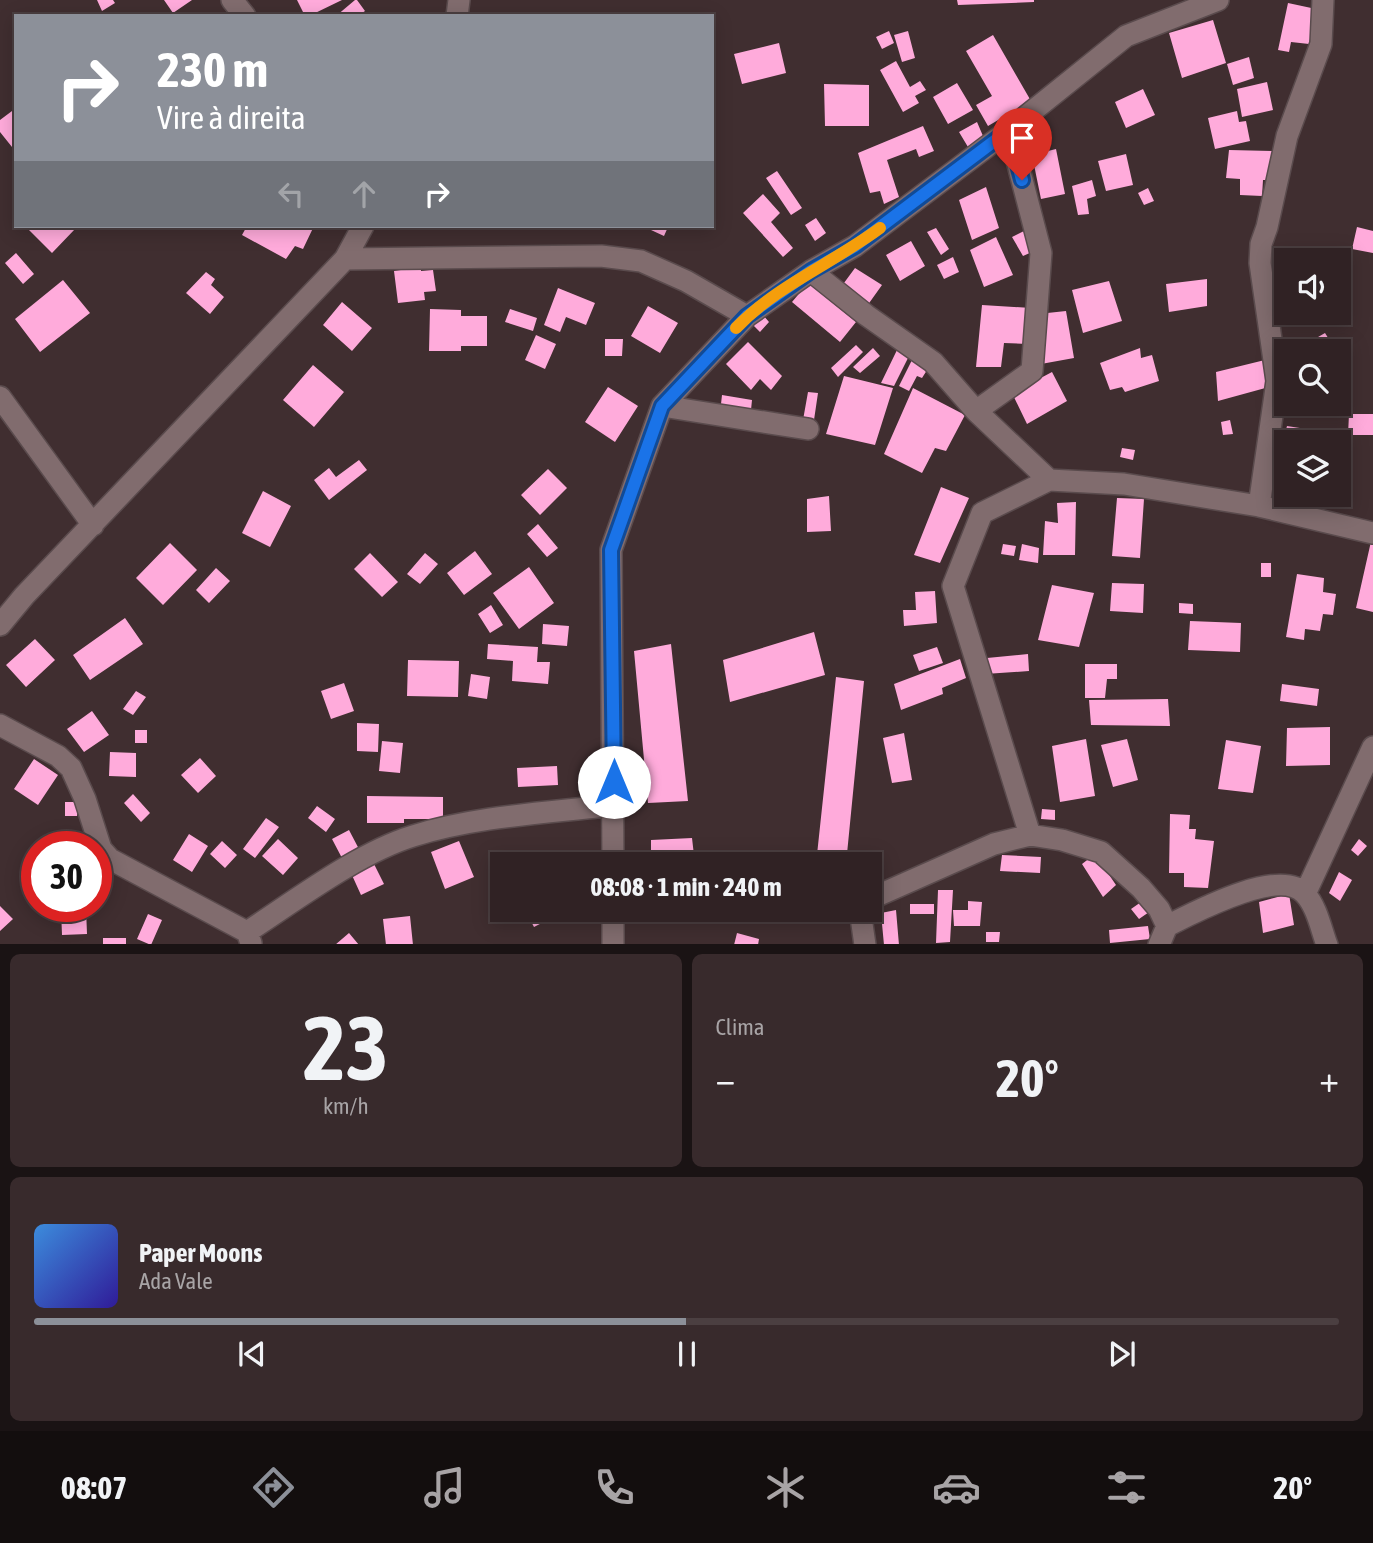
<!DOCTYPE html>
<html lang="pt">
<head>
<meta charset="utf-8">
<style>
	:root { --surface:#302224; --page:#382a2c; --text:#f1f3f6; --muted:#a8a4a6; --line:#4b3f41; --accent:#8c9099 }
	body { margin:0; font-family:"Asap Condensed",sans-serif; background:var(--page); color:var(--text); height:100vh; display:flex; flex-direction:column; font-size:26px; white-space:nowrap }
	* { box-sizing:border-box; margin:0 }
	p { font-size:23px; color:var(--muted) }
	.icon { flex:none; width:38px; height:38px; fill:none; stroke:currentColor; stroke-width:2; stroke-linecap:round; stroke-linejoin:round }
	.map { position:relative; height:944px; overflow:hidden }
	.panel { display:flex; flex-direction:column; gap:10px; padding:10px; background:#1a1314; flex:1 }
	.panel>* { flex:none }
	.top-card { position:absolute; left:14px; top:14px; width:700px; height:214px; border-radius:0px; box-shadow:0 4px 18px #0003,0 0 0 2px var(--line); background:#8c9099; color:#fff; overflow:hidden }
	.buttons { position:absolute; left:1274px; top:248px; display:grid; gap:14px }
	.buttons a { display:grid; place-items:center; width:77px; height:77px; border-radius:0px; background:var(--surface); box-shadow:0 4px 18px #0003,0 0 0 2px var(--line); font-size:35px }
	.speed { position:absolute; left:21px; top:831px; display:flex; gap:14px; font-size:35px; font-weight:700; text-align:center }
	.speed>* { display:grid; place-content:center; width:91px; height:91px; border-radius:50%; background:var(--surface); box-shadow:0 4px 18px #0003,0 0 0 2px var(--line); line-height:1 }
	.speed .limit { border:10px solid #d22; background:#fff; color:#111 }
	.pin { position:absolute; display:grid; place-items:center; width:60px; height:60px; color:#fff; margin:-72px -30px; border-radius:50% 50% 50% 0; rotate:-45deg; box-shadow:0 0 7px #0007 }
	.pin .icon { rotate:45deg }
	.me { position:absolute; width:77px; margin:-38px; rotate:0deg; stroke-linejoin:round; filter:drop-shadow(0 0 5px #0008) }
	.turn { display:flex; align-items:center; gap:24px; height:147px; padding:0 28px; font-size:32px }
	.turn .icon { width:91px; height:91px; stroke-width:2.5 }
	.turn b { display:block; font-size:49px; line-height:60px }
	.lanes { display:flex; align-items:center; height:66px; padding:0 28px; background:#0003; justify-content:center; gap:35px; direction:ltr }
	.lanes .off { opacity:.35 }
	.big { font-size:52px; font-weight:700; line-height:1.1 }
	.panel .tile { flex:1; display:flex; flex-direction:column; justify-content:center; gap:10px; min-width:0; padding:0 24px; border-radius:10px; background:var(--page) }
	.panel .dial { align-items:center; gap:0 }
	.dial b { font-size:91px; line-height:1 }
	.song { display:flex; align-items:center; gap:21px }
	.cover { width:84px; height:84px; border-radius:10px; background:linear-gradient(135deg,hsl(210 70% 55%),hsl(250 70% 35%)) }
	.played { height:7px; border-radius:4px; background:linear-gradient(90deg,var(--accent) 50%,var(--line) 50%) }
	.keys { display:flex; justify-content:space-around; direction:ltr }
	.heat { display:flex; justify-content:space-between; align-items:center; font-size:38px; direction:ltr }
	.panel .tiles { flex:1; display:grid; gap:10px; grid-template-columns:1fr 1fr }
	.tile:last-child { grid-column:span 2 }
	.trip { position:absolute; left:490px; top:852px; width:392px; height:70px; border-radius:0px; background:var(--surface); box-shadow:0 4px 18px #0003,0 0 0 2px var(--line); font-weight:700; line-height:70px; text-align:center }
	.dock { display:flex; height:112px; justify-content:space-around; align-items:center; background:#130e0e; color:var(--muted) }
	.dock .icon { width:49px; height:49px }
	.dock .on { color:var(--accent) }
	.dock b { font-size:32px; color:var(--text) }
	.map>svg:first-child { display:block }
	.building { fill:#ffabdb }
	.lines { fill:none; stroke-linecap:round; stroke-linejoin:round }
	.minor-casing { stroke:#5a4b4d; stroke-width:24 }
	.minor { stroke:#816c6e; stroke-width:21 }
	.route-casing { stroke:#114b97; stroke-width:18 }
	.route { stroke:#1a73e8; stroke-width:12 }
	.slow { stroke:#f59e0b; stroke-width:12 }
</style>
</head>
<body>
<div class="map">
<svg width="1373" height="945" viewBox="0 0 1373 945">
	<rect width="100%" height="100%" fill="#402e30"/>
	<path class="building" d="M97 0H113L115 3 102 11Z
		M164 0H192L173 13Z
		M297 0H342L309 16H305Z
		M355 0H357L365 11 358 16H336Z
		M957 0H1034V2L958 5Z
		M1288 3 1316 9 1309 44 1291 42 1289 52 1278 50Z
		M554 12H596V16H554Z
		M1213 20 1226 63 1182 78 1169 33Z
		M889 31 894 43 882 49 876 37Z
		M908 31 915 58 902 62 894 35Z
		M993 35 1031 101 988 126 976 105 992 96 966 51Z
		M779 43 786 73 742 84 734 54Z
		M1249 57 1254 78 1233 85 1227 64Z
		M896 61 910 87 920 81 926 90 915 96 919 103 903 112 880 70Z
		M1267 82 1273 110 1242 117 1237 89Z
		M957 83 973 110 948 124 933 97Z
		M824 84 869 85V126H825Z
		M1143 89 1155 115 1126 128 1115 102Z
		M16 108V152L0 132V120Z
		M1237 111 1239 122 1246 121 1250 141 1215 149 1208 118Z
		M977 122 983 136 968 147 959 132Z
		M923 126 934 151 919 157 916 149 887 160 899 197 884 204 880 191 870 193 858 153Z
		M1056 149 1065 194 1041 199 1032 155Z
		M1229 150 1273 151 1270 180H1263L1262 196 1240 195V179L1226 178Z
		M1126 154 1133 185 1106 191 1098 161Z
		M777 171 802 208 791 215 766 178Z
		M1092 180 1096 196 1087 199 1089 214 1078 215 1072 186Z
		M986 187 999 228 972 240 959 200Z
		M1148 188 1154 201 1144 205 1138 193Z
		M763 194 780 213 771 222 793 248 783 257 743 213Z
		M816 218 826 233 815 241 805 225Z
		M25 226H71L75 229 52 253Z
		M247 226H314L303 249 295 246 286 259 242 235Z
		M653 226H667L668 227 664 236 651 230Z
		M1357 227 1373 231V253L1352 249Z
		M936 228 949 249 941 255 927 232Z
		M1024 231 1032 252 1023 256 1012 237Z
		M996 237 1013 275 984 287 970 250Z
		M911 241 925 266 900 281 886 255Z
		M16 253 34 274 23 284 5 263Z
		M1284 254 1312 258V261H1286V284L1277 283Z
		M953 257 959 272 944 279 937 265Z
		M421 267V271L433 270 436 291 424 292 425 300 398 303 394 271Z
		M855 268 882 285 867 306 841 287Z
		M206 272 215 279 211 285 224 297 210 314 186 293Z
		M1207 279V306L1169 312 1166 284Z
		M63 280 90 313 40 352 15 319Z
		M1109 281 1122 321 1083 333 1072 290Z
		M808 283 856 322 840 342 792 302Z
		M558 288 595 303 586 325 566 317 560 332 544 325Z
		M342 302 372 328 352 351 323 325Z
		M982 305 1031 308 1028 344 1004 343 1001 367H976Z
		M648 306 678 323 660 353 631 336Z
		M430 309 461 310V316H487V346H461V351H429Z
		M510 309 537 318 533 331 505 322Z
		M1066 311 1074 358 1041 364 1038 314Z
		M763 315 769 322 760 332 753 325Z
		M1325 333 1337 352H1292Z
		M536 335 556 344 545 369 525 360Z
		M605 339H623L622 356H605Z
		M748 342 782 376 771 390 760 379 751 390 726 364Z
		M856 345 863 352 838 377 831 368Z
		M873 348 880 356 860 373 853 367Z
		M1140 348 1141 358 1152 355 1159 381 1125 392 1122 387 1110 390 1100 363Z
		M897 350 909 356 894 386 881 383Z
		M1339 354 1347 368 1339 374Z
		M913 358 929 367 922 378 917 376 909 391 899 386Z
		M1269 359V387L1218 401 1216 372Z
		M313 365 344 392 314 427 283 400Z
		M1052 372 1067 401 1027 424 1012 393Z
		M844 376 893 388 875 445 826 434Z
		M608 387 638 406 615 442 585 422Z
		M913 388 965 415 946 451 935 448 922 473 884 454Z
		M808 392 818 393 814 420H803Z
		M722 395 752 400 751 410 721 404Z
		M1349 414H1373V435H1348Z
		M1230 420 1233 434 1223 435 1221 422Z
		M1287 426 1319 431 1316 443H1286V495H1300L1299 500 1269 492Z
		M1122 448 1135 450 1133 460 1120 457Z
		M359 460 367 470 329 500 314 480 329 468 336 477Z
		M548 469 567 488 540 515 521 495Z
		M941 487 969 498 940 563 914 555Z
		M263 491 291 506 270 547 242 533Z
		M829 496 831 531 807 532V499Z
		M1117 498 1144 499 1140 558 1112 556Z
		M1076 502 1075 555H1043L1045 521 1058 523 1057 503Z
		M538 524 558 548 547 557 527 534Z
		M1372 537H1373V612L1356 608Z
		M170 543 197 570 163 605 136 578Z
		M1003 544 1016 546 1014 556 1001 554Z
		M1022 544 1039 548 1038 563 1019 560Z
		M475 551 492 574 464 595 447 573Z
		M370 553 398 582 382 597 354 569Z
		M425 553 438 564 420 584 407 574Z
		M1261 563H1271V577H1261Z
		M529 567 554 603 519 629 493 593Z
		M216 568 230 581 209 603 196 590Z
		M1297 574 1324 578 1323 592 1336 594 1333 615 1323 614 1320 631 1305 629 1304 640 1286 637Z
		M1112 583 1144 584 1143 613 1110 611Z
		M1052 585 1094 593 1079 647 1038 640Z
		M935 591 937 623 904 626 903 610H916L915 592Z
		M1179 603 1193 604V614L1179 613Z
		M491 605 503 625 490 633 478 614Z
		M125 618 143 644 90 680 73 655Z
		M1190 621 1241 623 1240 652 1188 650Z
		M543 624 569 626 567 646 542 644Z
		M814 632 825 675 730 702 723 660Z
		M35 639 55 660 26 687 6 665Z
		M488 644 538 647 537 662H550L548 684 512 681 513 661 487 659Z
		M671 644 688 801 648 803 634 651Z
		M937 647 943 663 919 671 913 655Z
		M1028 654 1029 671 985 674 987 658Z
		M960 659 966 678 942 688 943 694 901 710 894 684Z
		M408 660 459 661 458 697 407 696Z
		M1085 664H1117V679H1107L1105 698H1085Z
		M471 674 490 677 487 699 468 696Z
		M836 677 864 681 846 864H816Z
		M344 683 354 711 331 719 321 691Z
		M1282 684 1319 689 1317 706 1280 701Z
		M136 691 146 697 133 715 123 709Z
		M1168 699 1170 726 1091 725 1089 700Z
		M92 711 109 735 84 752 67 729Z
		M357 723 379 724 378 752 357 751Z
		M1330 727V765L1286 766 1287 728Z
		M135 730H147V743H135Z
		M904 733 912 780 892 783 883 738Z
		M1086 739 1095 796 1060 802 1052 746Z
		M1127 739 1138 780 1113 787 1101 745Z
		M1226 740 1261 746 1253 793 1218 789Z
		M382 741 403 743 400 773 379 771Z
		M110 752 136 753V777L109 776Z
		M200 758 216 776 198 793 181 775Z
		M34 759 58 775 38 805 14 789Z
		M557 766 558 785 518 787 517 768Z
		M133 794 150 813 141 822 124 803Z
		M367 796 443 797V819H404V823H367Z
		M65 802H78L77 816H65Z
		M317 806 335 819 326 832 308 818Z
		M1042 809 1055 810V820L1041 819Z
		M1170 814 1190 815 1189 829H1196L1195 839 1214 841 1208 888 1184 887V873H1169Z
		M266 818 279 827 255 858 243 849Z
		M349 830 360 851 343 860 332 839Z
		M189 834 208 846 192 872 173 860Z
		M692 838 695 864H651V840Z
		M278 839 298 858 283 875 262 856Z
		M1359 839 1367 846 1358 856 1351 850Z
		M222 841 237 855 225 868 210 854Z
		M459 841 474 877 445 889 431 852Z
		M1095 854 1116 885 1103 897 1082 864Z
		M1002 855 1041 857 1040 873 1000 871Z
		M373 862 384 884 361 895 351 873Z
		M1339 872 1352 880 1340 901 1329 893Z
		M938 890H953L950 942 936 943Z
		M1289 894 1294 925 1263 933 1259 902Z
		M1144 900 1152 910 1139 919 1131 909Z
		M968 901 982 902 980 926H954L953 910H968Z
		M910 904H934V914H910Z
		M0 906 13 919 0 931Z
		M86 908 87 934 62 935 61 909Z
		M525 910H567L534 927Z
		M896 910 899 945H884L881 913Z
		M148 914 162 920 151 945 137 939Z
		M410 916 413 945H386L383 919Z
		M1148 926 1150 939 1110 943 1109 930Z
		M986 932H1000L999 942H986Z
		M349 933 359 945H335Z
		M737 933 759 939 758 945H734Z
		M103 938H126V945H103Z"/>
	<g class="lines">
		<g class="minor-casing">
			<path id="minor" d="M232 0 245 16
				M457 16 459 0
				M345 259 601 256 641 261 686 281 747 316
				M811 271 866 315 933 362 976 411 1049 480
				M0 397 93 525
				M662 406 808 429
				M976 411 1032 371 1041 253 1009 130
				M1259 506 1277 381 1260 263 1261 244 1267 227 1287 136 1321 44 1323 0
				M0 625 24 596 345 259 363 226
				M0 725 58 756 71 768 85 799 101 849 110 859 247 932 251 943
				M1030 835 953 586 982 513 1049 480 1124 484 1259 506 1373 533
				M613 864 611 550 662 406 747 316 811 271 855 246 1009 130 1126 36 1218 0
				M1305 894 1373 747
				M870 899 994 844 1030 835 1062 840 1101 852 1141 888 1159 909 1167 926 1159 945
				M860 910 865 945
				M1167 926C1195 912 1280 866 1305 894 1317 907 1321 929 1327 945
				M247 932C296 900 358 853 413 836 477 816 547 813 614 805
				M613 945V910"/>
		</g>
		<use href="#minor" class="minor"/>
	</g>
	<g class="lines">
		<g class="route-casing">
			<path id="route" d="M614 782 611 550 662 406 747 316 811 271 855 246 1009 130 1022 180"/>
		</g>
		<use href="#route" class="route"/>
		<path class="slow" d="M736 328C776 286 833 263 880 228"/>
	</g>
</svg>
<div class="buttons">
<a><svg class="icon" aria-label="sound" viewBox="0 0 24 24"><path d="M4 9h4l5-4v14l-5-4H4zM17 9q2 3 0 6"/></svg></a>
<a><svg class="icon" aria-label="search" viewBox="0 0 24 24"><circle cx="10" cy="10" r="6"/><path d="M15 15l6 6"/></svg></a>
<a><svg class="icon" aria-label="layers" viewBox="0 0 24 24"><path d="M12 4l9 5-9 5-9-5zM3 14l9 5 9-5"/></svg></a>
</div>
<div class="speed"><div class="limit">30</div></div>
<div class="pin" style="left:1022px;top:180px;background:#d93025"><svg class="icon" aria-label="arrive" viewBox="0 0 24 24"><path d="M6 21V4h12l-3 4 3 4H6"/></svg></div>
<svg class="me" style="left:614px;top:782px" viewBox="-20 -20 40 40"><circle r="19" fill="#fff"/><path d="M0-13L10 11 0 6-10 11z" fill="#1a73e8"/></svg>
<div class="trip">08:08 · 1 min · 240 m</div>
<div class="top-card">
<div class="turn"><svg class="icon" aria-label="right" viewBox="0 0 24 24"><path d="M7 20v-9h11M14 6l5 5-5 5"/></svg><div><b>230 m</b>Vire à direita</div></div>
<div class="lanes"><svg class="icon off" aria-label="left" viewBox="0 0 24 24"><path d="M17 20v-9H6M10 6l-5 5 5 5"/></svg><svg class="icon off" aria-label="ahead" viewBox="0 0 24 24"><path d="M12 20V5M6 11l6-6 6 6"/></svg><svg class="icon" aria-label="right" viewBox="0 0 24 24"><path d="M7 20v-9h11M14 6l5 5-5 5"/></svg></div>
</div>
</div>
<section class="panel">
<div class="tiles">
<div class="tile dial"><b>23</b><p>km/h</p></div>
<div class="tile"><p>Clima</p>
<div class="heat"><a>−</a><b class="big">20°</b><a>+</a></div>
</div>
<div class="tile">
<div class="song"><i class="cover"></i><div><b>Paper Moons</b><p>Ada Vale</p></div></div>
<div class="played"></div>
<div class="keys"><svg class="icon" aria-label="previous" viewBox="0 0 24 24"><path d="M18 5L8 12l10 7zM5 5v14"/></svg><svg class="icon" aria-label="pause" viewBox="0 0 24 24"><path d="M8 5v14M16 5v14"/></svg><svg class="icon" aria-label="next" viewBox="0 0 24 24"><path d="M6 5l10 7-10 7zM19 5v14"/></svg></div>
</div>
</div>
</section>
<nav class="dock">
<b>08:07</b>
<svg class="icon on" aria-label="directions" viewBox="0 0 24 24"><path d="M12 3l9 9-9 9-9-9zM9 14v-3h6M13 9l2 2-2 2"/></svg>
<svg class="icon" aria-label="music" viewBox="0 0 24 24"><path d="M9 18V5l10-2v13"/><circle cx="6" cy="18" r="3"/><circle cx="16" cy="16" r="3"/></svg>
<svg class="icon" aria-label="phone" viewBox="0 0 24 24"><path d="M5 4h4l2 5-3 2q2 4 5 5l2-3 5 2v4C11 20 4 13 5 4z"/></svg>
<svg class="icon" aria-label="climate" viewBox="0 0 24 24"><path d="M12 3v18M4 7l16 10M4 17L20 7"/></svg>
<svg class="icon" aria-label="car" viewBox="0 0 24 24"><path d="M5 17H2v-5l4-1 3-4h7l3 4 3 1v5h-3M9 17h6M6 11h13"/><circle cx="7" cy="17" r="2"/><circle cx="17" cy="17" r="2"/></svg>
<svg class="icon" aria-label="filters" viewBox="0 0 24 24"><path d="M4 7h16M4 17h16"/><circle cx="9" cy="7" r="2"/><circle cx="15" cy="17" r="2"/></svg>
<b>20°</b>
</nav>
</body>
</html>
